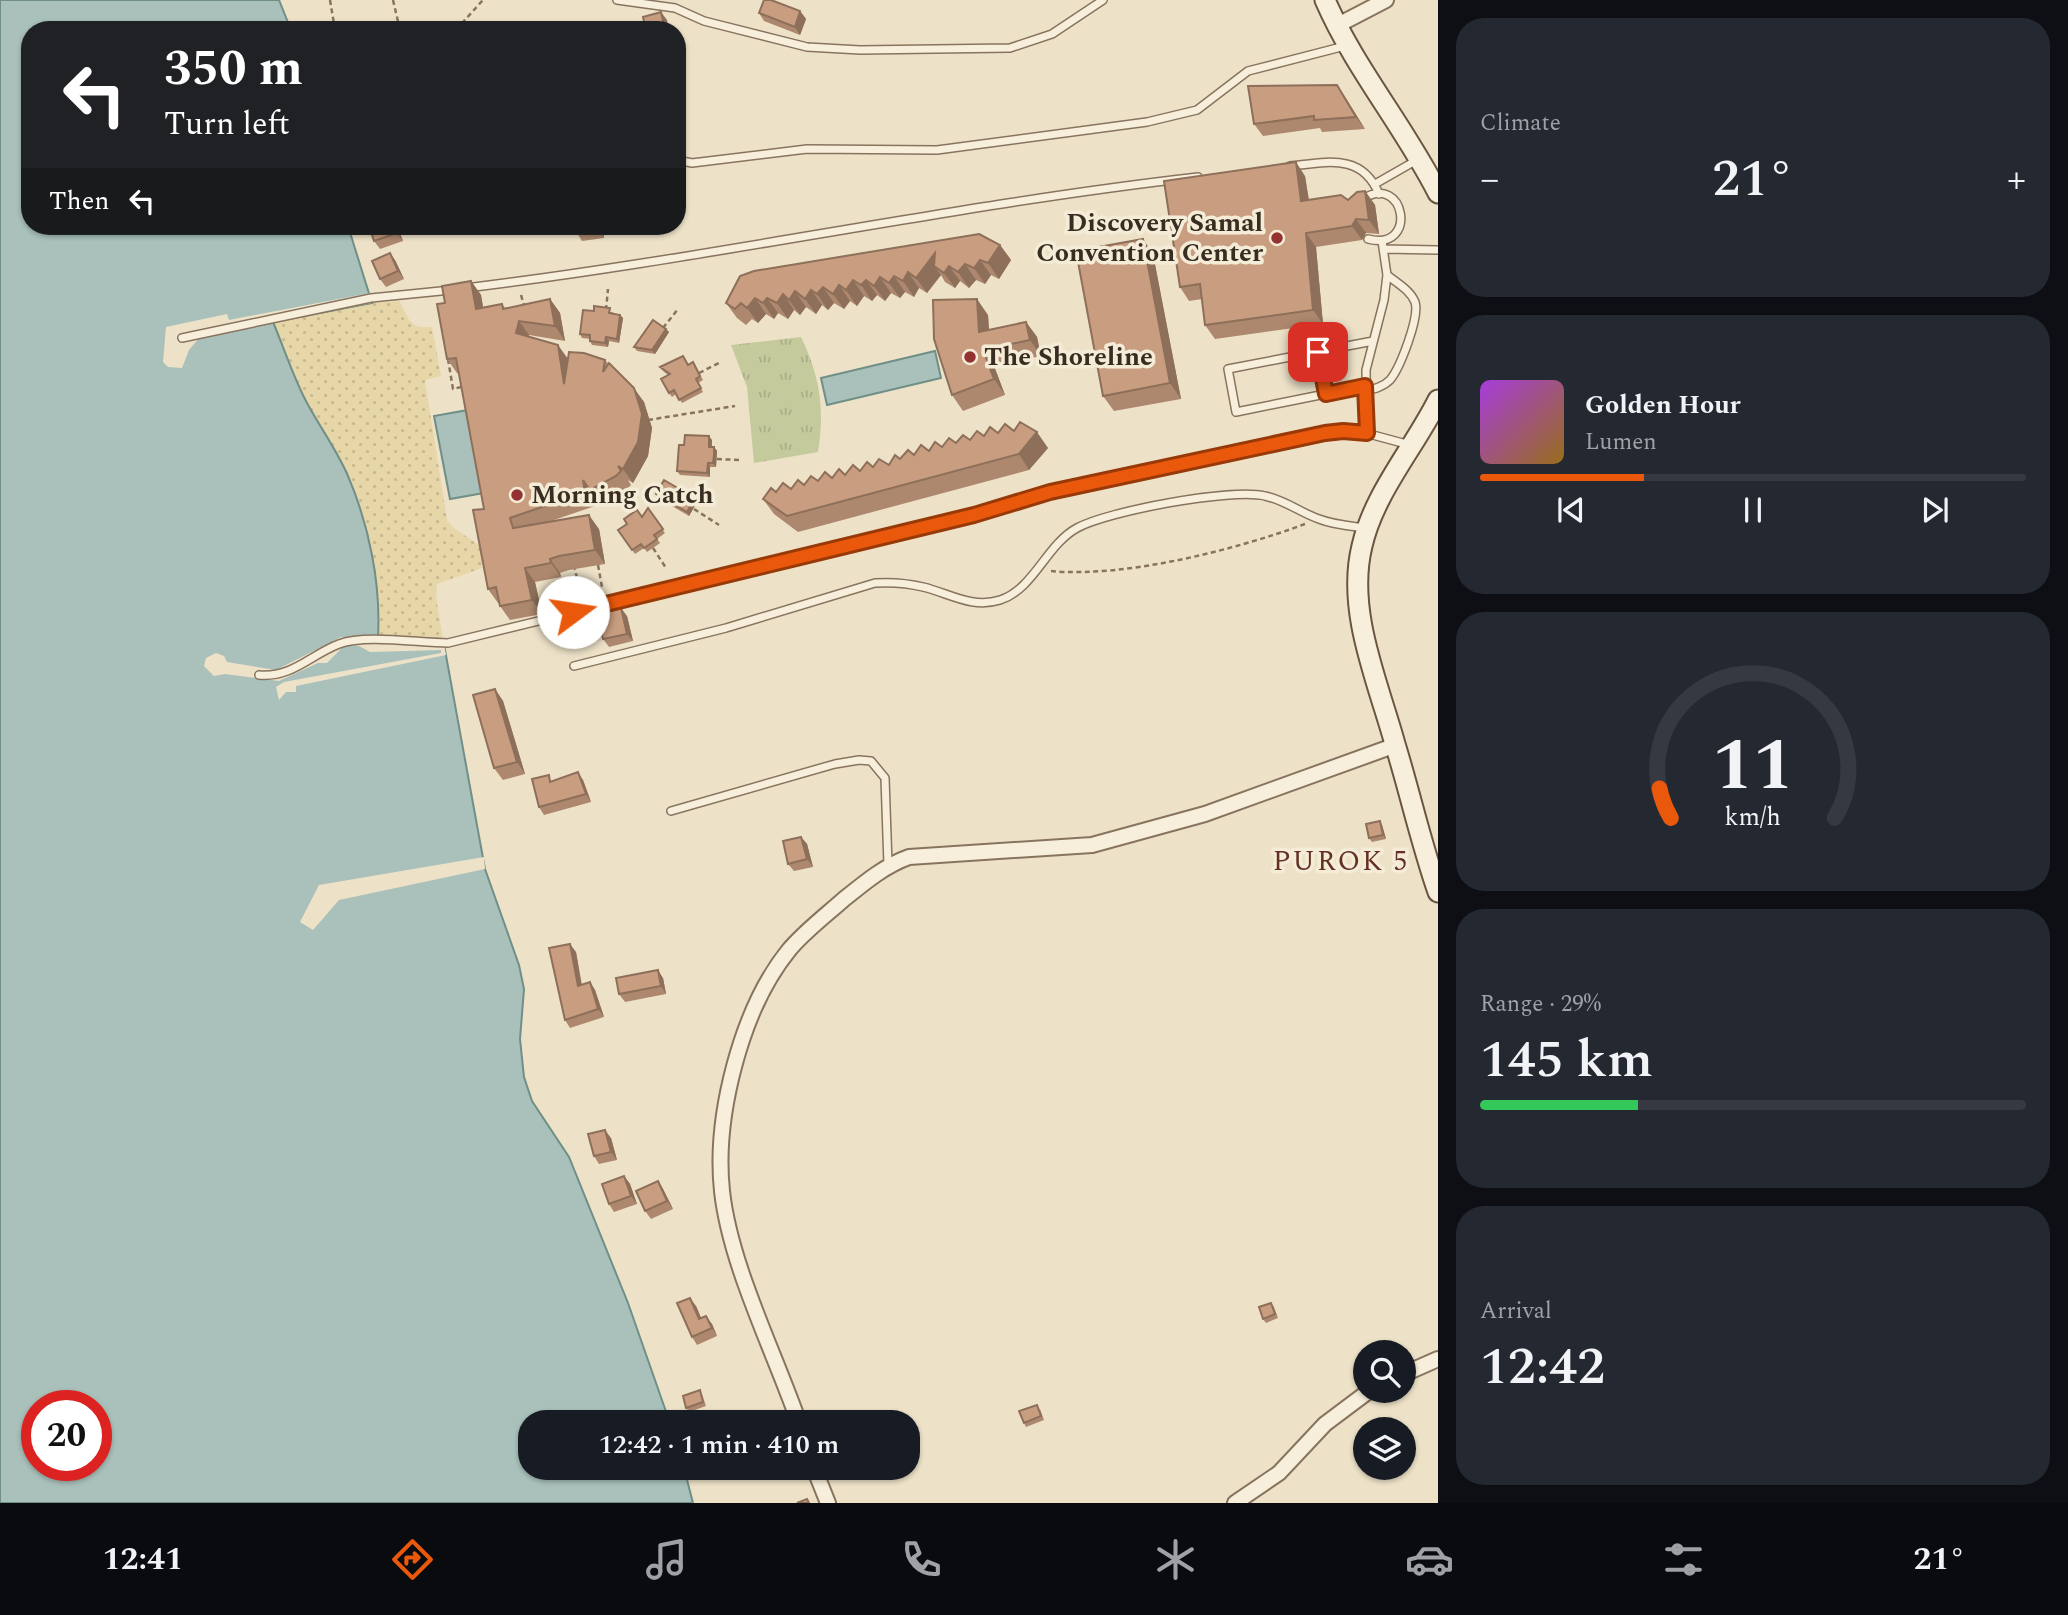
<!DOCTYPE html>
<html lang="en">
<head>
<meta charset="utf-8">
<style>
	:root { --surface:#171b24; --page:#242831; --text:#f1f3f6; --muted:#9ea1a6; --line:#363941; --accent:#ea580c }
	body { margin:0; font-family:Spectral,serif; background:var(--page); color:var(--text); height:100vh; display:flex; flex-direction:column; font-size:26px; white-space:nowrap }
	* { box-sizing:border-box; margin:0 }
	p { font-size:23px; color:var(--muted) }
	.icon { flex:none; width:38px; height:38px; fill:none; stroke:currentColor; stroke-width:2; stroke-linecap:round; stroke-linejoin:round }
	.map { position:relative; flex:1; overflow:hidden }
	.panel { display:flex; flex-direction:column; gap:18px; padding:18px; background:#0d0f14; width:630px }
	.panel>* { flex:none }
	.guide { position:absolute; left:21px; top:21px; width:665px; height:214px; border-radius:28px; box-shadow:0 2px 5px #0004; background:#202124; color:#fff; overflow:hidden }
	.tools { position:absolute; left:1353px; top:1340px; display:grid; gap:14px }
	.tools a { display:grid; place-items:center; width:63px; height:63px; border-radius:50%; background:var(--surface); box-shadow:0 2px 5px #0004; font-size:35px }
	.speed { position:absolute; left:21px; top:1390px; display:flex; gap:14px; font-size:35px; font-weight:700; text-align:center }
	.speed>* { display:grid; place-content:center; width:91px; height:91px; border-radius:50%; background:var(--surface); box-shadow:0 2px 5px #0004; line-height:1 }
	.speed .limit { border:10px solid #d22; background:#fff; color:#111 }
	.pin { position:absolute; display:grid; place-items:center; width:60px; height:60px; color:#fff; margin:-30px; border-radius:14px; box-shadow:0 4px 10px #0006 }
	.me { position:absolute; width:77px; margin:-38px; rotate:76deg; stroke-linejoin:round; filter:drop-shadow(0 0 5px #0008) }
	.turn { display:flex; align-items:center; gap:24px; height:147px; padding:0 28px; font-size:32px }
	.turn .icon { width:91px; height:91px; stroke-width:2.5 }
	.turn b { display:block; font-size:49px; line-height:60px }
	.then { display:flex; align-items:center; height:66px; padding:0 28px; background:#0003; gap:14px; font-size:26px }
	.big { font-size:52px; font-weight:600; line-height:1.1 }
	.panel .tile { flex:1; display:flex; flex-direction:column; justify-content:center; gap:10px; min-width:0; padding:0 24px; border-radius:28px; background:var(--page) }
	.panel .dial { align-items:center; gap:0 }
	.dial svg { height:182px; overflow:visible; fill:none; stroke:var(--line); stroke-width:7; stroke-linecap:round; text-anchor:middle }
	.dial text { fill:var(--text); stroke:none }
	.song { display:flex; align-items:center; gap:21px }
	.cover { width:84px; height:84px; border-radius:10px; background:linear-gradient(135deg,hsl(280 70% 55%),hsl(40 70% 35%)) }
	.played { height:7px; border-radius:4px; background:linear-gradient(90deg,var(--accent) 30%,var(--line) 30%) }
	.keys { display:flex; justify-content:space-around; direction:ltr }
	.heat { display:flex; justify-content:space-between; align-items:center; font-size:38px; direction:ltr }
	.charge { height:10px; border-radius:5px; background:linear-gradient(90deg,#34c759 29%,var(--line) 0) }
	.trip { position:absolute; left:518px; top:1410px; width:402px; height:70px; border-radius:28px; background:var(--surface); box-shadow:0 2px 5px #0004; font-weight:600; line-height:70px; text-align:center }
	.tabs { display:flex; height:112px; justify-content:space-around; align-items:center; background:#090b0e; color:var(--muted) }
	.tabs .icon { width:49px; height:49px }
	.tabs .selected { color:var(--accent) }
	.tabs b { font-size:32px; color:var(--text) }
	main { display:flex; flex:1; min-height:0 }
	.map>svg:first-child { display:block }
	.grass { fill:url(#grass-tufts) }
	.sand { fill:url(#sand-dots) }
	.water { fill:#a9c1ba; stroke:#6f8f87; stroke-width:2; fill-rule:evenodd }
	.pier { fill:#ede2c8 }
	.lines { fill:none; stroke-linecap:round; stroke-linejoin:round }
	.lane-casing { stroke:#88745e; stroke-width:10 }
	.street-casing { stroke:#88745e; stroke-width:18 }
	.secondary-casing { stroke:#6a5541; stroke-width:23 }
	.path { stroke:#88745e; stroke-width:2.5; stroke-dasharray:5 3.5; stroke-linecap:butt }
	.lane { stroke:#f7efdb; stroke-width:7 }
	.street { stroke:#f7efdb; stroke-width:14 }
	.secondary { stroke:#f7efdb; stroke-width:19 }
	.wall { fill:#ad886e }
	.shaded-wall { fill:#8d6f5a }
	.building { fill:#c99e80; stroke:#8d6f5a; stroke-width:2 }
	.route-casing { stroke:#983908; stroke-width:18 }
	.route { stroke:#ea580c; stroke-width:12 }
	.poi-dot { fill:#943131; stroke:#f4ecd7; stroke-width:2.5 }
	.labels { text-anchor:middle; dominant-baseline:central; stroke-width:7; stroke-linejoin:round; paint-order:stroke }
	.poi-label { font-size:26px; font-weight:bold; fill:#392c21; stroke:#f4ecd7; text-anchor:start }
	.neighbourhood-label { font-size:28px; letter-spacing:2px; fill:#633022; stroke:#f4ecd7 }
</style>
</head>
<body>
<main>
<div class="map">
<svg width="1438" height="1503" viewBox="0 0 1438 1503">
	<defs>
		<pattern id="grass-tufts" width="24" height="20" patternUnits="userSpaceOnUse" patternTransform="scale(1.75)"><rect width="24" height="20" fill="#c5ca9c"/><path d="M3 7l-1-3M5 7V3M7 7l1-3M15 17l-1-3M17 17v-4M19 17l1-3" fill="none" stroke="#aaae86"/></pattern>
		<pattern id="sand-dots" width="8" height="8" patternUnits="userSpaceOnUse" patternTransform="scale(1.75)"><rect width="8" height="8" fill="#e7d6a7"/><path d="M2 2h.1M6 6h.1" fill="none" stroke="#c7b88f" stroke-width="1.8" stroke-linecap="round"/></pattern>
	</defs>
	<rect width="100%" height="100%" fill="#ede2c8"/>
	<path class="grass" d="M801 337C820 376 825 410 818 452L754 463 747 387 731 345Z"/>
	<path class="sand" d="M399 301C410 319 408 329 432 327L441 376 425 380 447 520 455 529 482 547V568L437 584 436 597 443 639 378 637C381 584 369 525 348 475 337 449 319 426 306 401 293 376 283 348 273 322L372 303Z"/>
	<path class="water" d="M0 0H279L291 30H30V226H348L372 303 273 322C284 348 293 376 306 401 319 426 337 450 348 476 369 525 381 584 378 637L443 639 485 869 519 965 524 989 520 1039 524 1077 532 1101 569 1157 628 1303 670 1423H530V1468H684L693 1503H0ZM37 1405H96V1465H37Z
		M935 351 941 378 827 405 821 378Z
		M468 410 484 493 450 499 434 416Z"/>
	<path class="pier" d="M370 293 372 303 199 338 189 350 182 368 168 367 163 362 166 327 227 314 229 320Z
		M341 637 443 639 446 655 296 686V692H286L279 700 276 687 284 682 441 653V650L370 652 359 646 345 645 327 663H318L279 681 225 674 214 676 204 666 206 658 216 653 224 656 227 662 276 670Z
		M484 857 485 869 339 900 313 930 300 922 319 885Z"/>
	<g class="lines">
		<g class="lane-casing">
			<path id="lane" d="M617 0 675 8 704 21 807 47 860 50 1010 48 1052 34 1103 0
				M677 160 692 163 807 149 937 150 1147 122 1197 110 1248 71 1345 46
				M1290 166C1328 162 1362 153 1379 194
				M1375 184 1417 160
				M1363 199C1405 172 1419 252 1368 239
				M1383 249 1438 250
				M466 288C712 258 953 205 1198 177
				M182 338 371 298 451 290
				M1318 352 1326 394
				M1365 386 1236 412 1228 369 1373 341
				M1365 391C1374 389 1383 387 1390 380 1400 368 1420 317 1415 302 1410 290 1397 283 1387 275
				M1367 433 1366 370 1384 300 1387 275 1382 241
				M574 666 726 628 875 583C891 582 907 583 923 587 949 593 972 609 1000 600 1034 589 1046 545 1077 528 1108 511 1231 488 1265 496 1285 500 1301 513 1319 519 1334 525 1351 526 1366 528
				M259 675C292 678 310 655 339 644 365 634 419 643 448 643L974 515 1050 491 1325 433 1358 431 1410 445
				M671 811 835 764 859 760 871 761 885 778 888 865"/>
		</g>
		<g class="street-casing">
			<path id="street" d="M1336 26 1386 0
				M1404 1374 1438 1359
				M799 1423C774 1351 730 1265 722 1191 714 1117 741 1009 789 950 804 932 825 916 843 900 864 883 884 866 909 857L1092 845 1205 814 1396 745
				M814 1468 828 1503
				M1235 1503 1279 1473 1325 1424 1369 1391"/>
		</g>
		<g class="secondary-casing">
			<path id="secondary" d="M1325 0C1355 69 1404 126 1438 193
				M1438 400C1414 448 1374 493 1362 546 1346 611 1378 682 1395 744 1410 793 1421 843 1438 892"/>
		</g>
		<path class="path" d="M330 0 335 30
			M393 0 400 30
			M436 26 463 22 483 0
			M434 30 436 26 437 30
			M521 295 524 305
			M606 310 608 289
			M663 328 678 309
			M448 359 453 389 461 387
			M699 373 721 362
			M648 420 735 406
			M717 459 739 460
			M694 509 719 525
			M653 548 666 568
			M574 565 580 592
			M598 565 602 587
			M1051 571C1124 578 1235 550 1305 524"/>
		<use href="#lane" class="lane"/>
		<use href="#street" class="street"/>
		<use href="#secondary" class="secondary"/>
	</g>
	<path class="wall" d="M800 11 806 19 800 35 764 21 759 13Z
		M1345 97 1365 129 1322 132 1320 128 1263 136 1254 124Z
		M1305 176 1309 200H1348L1365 191 1375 205 1379 234 1366 233 1362 240 1316 247 1323 324 1215 339 1205 325 1202 299 1189 301 1180 287Z
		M369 226H397L403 241 380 249 374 241Z
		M576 226H602L604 238 582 241 577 233Z
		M1000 245 1011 260 999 279 991 275 985 284 976 280 969 288 960 281 955 288 945 282 941 275 927 293 919 288 914 297 905 292 900 298 891 293 885 301 877 295 872 301 864 296 857 306 850 301 844 309 834 303 828 310 822 305 816 314 806 307 800 315 794 310 788 319 778 313 774 319 766 314 758 323 752 319 746 325 737 318 726 303Z
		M1153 254 1181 399 1114 411 1103 396Z
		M395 260 404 279 386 287 380 279Z
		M471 281 481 295 483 308 502 304 505 308 550 299 560 313 565 341 529 335 528 337 568 359 605 360 644 402 652 428 648 456 633 483 628 480 631 485 626 490 600 504 593 494 595 506 551 521 599 529 605 564 569 570 560 573 561 577 535 582 542 614 510 620 500 606V603H498L488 589 484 509 459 373H457L447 359 445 303Z
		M594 311 613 312 612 314 620 315 623 318 619 343 609 341 608 347 592 345 590 341V339L582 338 580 334Z
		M988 315 989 330 1026 322 1037 337 1041 356 994 366 1005 395 963 411 952 395Z
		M666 329 669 332 655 354 637 351 634 347Z
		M693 362 703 380 698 383 703 392 682 403 676 394 672 397 669 393 668 375 663 371 660 367 689 365Z
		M1014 431 1048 448 1029 470 798 532 774 514 763 499 776 492 860 471 873 467 889 465 900 459 956 443 998 433Z
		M712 440V447H714L717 451 716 467H710V477L680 475 677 471 684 445Z
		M656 494 695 498 697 502 689 516 658 498Z
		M648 508 665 533 657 539 660 543 653 548 647 552 644 548 635 554 618 530 642 517Z
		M627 616 633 641 609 647 603 639Z
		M495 689 503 701 525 774 503 780 494 768Z
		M583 780 591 802 544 815 539 807 553 781Z
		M1382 825 1386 839 1372 842 1369 838Z
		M801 837 807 844 813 867 794 871 788 864Z
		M576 952 582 985 590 982 595 990 604 1017 570 1028 565 1020Z
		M663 978 666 994 625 1002 619 994Z
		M611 1138 617 1160 599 1164 594 1156Z
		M624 1176 630 1184 637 1204 614 1212 609 1204Z
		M658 1181 663 1189 673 1209 651 1219 645 1211Z
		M1271 1303 1274 1307 1278 1318 1266 1323 1263 1319Z
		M696 1306 701 1318 712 1324 717 1336 697 1345 692 1337Z
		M702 1394 706 1406 689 1412 686 1408Z
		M1040 1409 1044 1420 1026 1427 1024 1423Z"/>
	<path class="shaded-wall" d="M800 11 806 19 800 35 795 27Z
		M661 12 667 20 669 30H665Z
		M1337 85 1345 97 1365 129 1356 117Z
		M1296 162 1305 176 1311 215 1301 201Z
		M1365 191 1375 205 1379 234 1369 220Z
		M1356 219 1366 233 1362 240 1352 226Z
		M394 226H397L403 241 397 233Z
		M598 226H602L604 238 598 230Z
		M1306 233 1316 247 1323 324 1313 310Z
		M1143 239 1153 254 1181 399 1170 383Z
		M1000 245 1011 260 999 279 988 263Z
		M390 253 395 260 404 279 398 271Z
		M935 253 934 266 941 275 927 293 916 278Z
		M980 260 991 275 985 284 974 268Z
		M965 264 976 280 969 288 958 272Z
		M949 266 960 281 955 288 944 273Z
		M908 272 919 288 914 297 903 281Z
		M894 276 905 292 900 298 889 283Z
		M880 277 891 293 885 301 874 286Z
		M853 280 864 296 857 306 846 290Z
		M866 280 877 295 872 301 861 285Z
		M471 281 481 295 486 324 476 309Z
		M839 285 850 301 844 309 833 294Z
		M823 287 834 303 828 310 817 294Z
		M811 290 822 305 816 314 805 299Z
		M795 291 806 307 800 315 789 300Z
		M783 294 794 310 788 319 777 303Z
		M755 298 766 314 758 323 747 308Z
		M767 298 778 313 774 319 763 303Z
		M550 299 560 313 565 341 555 326Z
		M977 299 988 315 990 347 979 332Z
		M620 315 623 318 619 343 617 339Z
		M519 321 529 335 526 348 516 333Z
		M1026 322 1037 337 1041 356 1030 340Z
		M666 329 669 332 655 354 652 350Z
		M606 337 609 341 608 347 605 343Z
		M558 345 568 359 564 384Z
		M983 350 994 366 1005 395 994 379Z
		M634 388 644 402 652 428 648 456 633 483 623 469Z
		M1037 432 1048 448 1029 470 1019 454Z
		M709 436 712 440 711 451 709 447Z
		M714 447 717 451 716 467 713 463Z
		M708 463 710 467V477L707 473Z
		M583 480 593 494 595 506 585 492Z
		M695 498 697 502 689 516 687 512Z
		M589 515 599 529 605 564 595 550Z
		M550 559 560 573 561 577 551 563Z
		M525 568 535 582 542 614 532 600Z
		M621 608 627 616 633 641 627 634Z
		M495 689 503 701 525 774 517 762Z
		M578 772 583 780 591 802 586 794Z
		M1380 821 1382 825 1386 839 1383 835Z
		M801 837 807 844 813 867 807 859Z
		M570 944 576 952 583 994 578 986Z
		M658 970 663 978 666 994 661 986Z
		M590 982 595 990 604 1017 598 1009Z
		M605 1130 611 1138 617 1160 611 1152Z
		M624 1176 630 1184 637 1204 631 1196Z
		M658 1181 663 1189 673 1209 667 1201Z
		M690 1298 696 1306 705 1327 699 1319Z
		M706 1316 712 1324 717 1336 712 1328Z"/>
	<path class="building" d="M764 0H771L800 11 795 27 759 13Z
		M661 12 665 30H646L643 17Z
		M1337 85 1356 117 1314 120V116L1254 124 1248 86Z
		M1296 162 1301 201 1341 195 1348 200 1357 192 1365 191 1369 220 1356 219 1352 226 1306 233 1313 310 1205 325 1200 284 1180 287 1164 181Z
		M369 226H394L397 233 374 241Z
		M576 226H598V230L577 233Z
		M979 234 1000 245 988 263 980 260 974 268 965 264 958 272 949 266 944 273 934 266 935 253 916 278 908 272 903 281 894 276 889 283 880 277 874 286 866 280 861 285 853 280 846 290 839 285 833 294 823 287 817 294 811 290 805 299 795 291 789 300 783 294 777 303 767 298 763 303 755 298 747 308 741 303 735 309 726 303 740 276 754 271Z
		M1143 239 1170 383 1103 396 1076 251Z
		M390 253 398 271 380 279 372 261Z
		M471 281 476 309 502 304 503 309 550 299 555 326 519 321 516 333 558 345 564 384 569 352 584 353 605 360 603 372 609 363 634 388 642 414 638 442 623 469 618 466 621 471 616 476 590 490 583 480 585 492 510 518 513 528 589 515 595 550 559 556 550 559 551 563 525 568 532 600 500 606 496 587 488 589 473 510 484 509 456 358 447 359 437 304 445 303 442 286Z
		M977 299 979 332 1026 322 1030 340 983 350 994 379 952 395 934 339 933 300Z
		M594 306 610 308 609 313 620 315 617 339 606 337 605 343 590 341V335L580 334 583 310 594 311Z
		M653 320 666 329 652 350 634 347Z
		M683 356 688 365 693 362 700 376 696 379 701 388 679 400 674 390 669 393 661 379 670 374 660 367Z
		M1020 422 1037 432 1019 454 787 516 763 499 771 488 776 492 783 483 791 489 798 480 804 485 811 476 818 481 825 472 832 478 839 469 845 475 853 465 860 471 867 462 873 467 879 459 889 465 895 455 900 459 908 450 914 455 921 445 929 451 935 442 942 447 949 438 956 443 963 435 970 440 977 431 984 436 990 427 998 433 1005 424 1014 431Z
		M685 435 709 436V447H714V455L713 463H708L707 473 677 471 679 445H684Z
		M664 480 695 498 687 512 656 494Z
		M648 508 663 529 654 535 657 539 650 544 644 548 641 544 632 550 618 530 627 524 624 519 637 510 642 517Z
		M621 608 627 634 603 639 597 614Z
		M495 689 517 762 494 768 473 695Z
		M578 772 586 794 539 807 532 779 549 775 550 782Z
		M1380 821 1383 835 1369 838 1366 824Z
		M801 837 807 859 788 864 783 841Z
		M570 944 578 986 590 982 598 1009 565 1020 549 948Z
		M658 970 661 986 619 994 616 978Z
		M605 1130 611 1152 594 1156 588 1134Z
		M624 1176 631 1196 609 1204 602 1184Z
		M658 1181 667 1201 645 1211 636 1191Z
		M690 1298 699 1319 706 1316 712 1328 692 1337 677 1303Z
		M1271 1303 1275 1314 1263 1319 1259 1307Z
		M700 1390 703 1402 686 1408 683 1396Z
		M1037 1405 1041 1416 1024 1423 1019 1411Z
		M807 1499 809 1503H797Z"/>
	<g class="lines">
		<g class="route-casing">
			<path id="route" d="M573 612 974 515 1050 492 1325 433 1343 431 1367 433 1365 386 1326 394 1318 352"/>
		</g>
		<use href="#route" class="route"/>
	</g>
	<g class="poi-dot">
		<circle cx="1277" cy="238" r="7"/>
		<circle cx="970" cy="357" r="7"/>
		<circle cx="517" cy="495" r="7"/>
	</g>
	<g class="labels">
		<g class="poi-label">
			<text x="1263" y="223" text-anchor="end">Discovery Samal<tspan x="1263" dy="30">Convention Center</tspan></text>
			<text x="984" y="357">The Shoreline</text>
			<text x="531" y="495">Morning Catch</text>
		</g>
		<g class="neighbourhood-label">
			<text x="1341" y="861">PUROK 5</text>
		</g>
	</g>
</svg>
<div class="tools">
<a><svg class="icon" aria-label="search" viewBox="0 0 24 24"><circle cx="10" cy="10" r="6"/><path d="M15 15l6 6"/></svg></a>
<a><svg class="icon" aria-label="layers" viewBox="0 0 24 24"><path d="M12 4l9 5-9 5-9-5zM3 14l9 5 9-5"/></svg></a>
</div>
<div class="speed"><div class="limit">20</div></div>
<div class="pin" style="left:1318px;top:352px;background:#d93025"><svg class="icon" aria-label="arrive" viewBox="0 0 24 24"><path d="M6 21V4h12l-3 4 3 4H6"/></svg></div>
<svg class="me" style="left:573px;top:612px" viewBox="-20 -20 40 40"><circle r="19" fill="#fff"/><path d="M0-13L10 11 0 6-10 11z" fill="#ea580c"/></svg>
<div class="trip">12:42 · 1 min · 410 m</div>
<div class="guide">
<div class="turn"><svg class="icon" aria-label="left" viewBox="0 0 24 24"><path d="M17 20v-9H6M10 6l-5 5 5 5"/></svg><div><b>350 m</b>Turn left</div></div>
<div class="then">Then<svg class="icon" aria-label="left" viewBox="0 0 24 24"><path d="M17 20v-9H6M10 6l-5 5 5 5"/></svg></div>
</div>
</div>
<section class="panel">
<div class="tile"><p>Climate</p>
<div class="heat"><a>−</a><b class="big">21°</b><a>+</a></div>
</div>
<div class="tile">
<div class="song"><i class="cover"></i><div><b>Golden Hour</b><p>Lumen</p></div></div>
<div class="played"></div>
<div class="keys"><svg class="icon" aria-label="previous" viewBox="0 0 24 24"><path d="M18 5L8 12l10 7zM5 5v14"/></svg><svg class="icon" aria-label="pause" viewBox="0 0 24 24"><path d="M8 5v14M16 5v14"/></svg><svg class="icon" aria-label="next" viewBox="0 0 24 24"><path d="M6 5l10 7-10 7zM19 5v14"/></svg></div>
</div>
<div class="tile dial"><svg viewBox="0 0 100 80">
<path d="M14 69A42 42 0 1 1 86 69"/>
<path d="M14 69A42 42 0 0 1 9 56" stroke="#ea580c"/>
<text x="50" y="56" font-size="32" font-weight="700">11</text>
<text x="50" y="72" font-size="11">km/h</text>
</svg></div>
<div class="tile"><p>Range · 29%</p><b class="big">145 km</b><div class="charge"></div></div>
<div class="tile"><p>Arrival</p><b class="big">12:42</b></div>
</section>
</main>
<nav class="tabs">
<b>12:41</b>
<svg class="icon selected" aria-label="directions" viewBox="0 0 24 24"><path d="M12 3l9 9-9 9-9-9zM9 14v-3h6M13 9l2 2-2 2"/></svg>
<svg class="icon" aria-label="music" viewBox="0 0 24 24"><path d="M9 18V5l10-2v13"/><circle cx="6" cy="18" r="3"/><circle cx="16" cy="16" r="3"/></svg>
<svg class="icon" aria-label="phone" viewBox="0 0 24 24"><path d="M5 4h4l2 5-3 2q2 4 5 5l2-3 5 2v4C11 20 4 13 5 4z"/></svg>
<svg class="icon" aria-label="climate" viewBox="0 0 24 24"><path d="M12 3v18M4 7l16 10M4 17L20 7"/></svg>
<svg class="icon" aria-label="car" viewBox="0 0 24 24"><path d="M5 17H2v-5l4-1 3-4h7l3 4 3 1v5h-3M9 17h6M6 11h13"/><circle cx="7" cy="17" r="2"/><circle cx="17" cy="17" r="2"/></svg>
<svg class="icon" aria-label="filters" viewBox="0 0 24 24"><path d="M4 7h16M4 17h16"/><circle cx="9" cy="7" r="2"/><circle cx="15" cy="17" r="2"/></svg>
<b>21°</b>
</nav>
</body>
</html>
